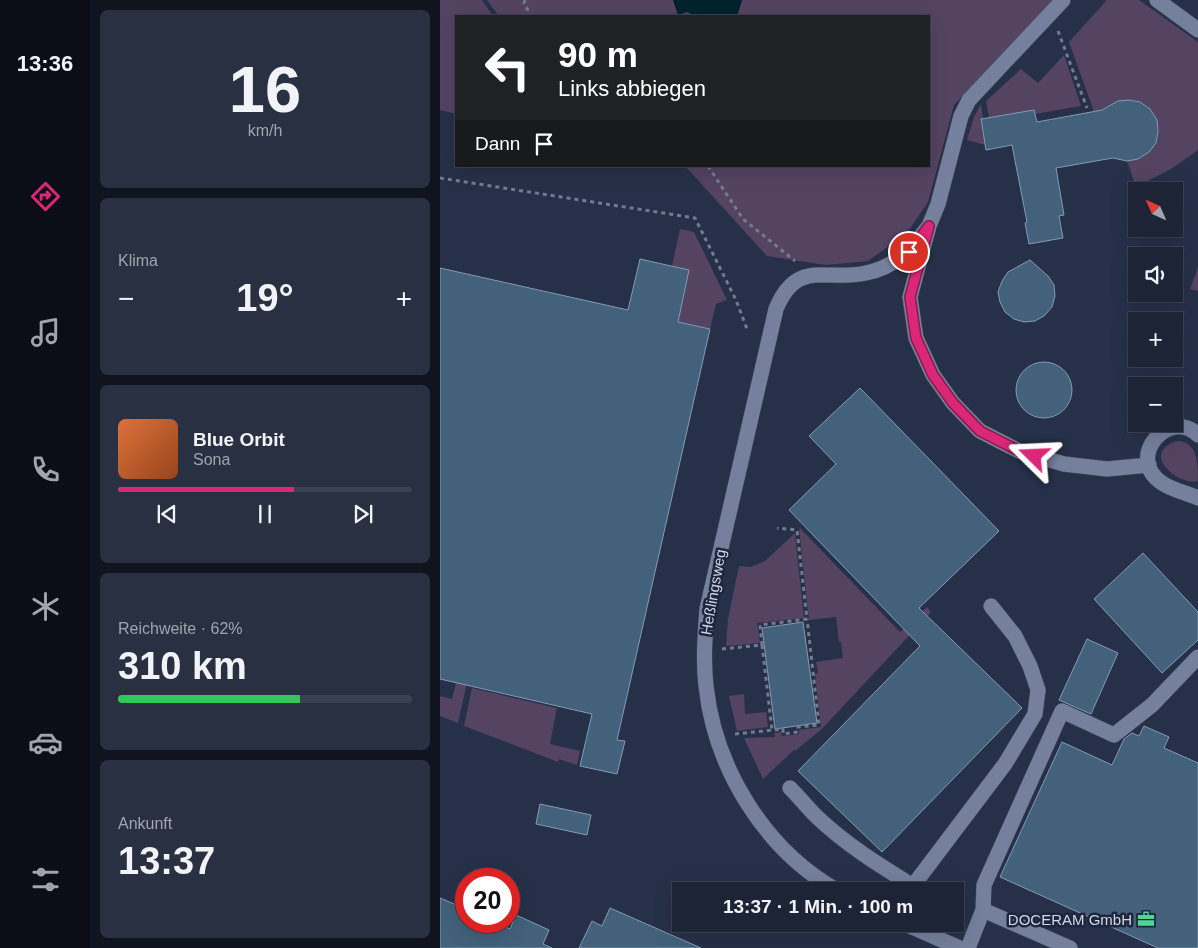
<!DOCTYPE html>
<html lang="de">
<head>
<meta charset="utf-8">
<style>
	:root { --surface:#1c2436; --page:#293042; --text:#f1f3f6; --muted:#a0a4ad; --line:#3a4151; --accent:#db2777 }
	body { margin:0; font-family:Helvetica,sans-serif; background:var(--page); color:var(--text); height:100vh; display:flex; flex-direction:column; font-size:19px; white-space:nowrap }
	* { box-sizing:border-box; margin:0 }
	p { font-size:16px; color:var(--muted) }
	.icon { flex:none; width:28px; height:28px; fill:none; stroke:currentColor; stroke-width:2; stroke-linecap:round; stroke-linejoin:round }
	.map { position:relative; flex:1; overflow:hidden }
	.drawer { display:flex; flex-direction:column; gap:10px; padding:10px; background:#0f141e; width:350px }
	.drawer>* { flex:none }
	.banner { position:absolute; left:15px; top:15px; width:475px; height:152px; border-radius:0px; box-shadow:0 5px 20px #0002,0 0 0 1px var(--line); background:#202124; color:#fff; overflow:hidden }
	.needle { width:32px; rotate:315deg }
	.fabs { position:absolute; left:688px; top:182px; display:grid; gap:10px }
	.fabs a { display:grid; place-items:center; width:55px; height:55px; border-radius:0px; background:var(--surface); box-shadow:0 5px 20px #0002,0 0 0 1px var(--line); font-size:25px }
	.speed { position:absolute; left:15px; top:868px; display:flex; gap:10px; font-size:25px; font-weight:700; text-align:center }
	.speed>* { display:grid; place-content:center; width:65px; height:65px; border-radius:50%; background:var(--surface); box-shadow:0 5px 20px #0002,0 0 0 1px var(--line); line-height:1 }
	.speed .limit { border:8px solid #d22; background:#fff; color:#111 }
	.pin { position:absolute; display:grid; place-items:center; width:42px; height:42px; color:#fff; margin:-21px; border:2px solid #fff; border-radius:50%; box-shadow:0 1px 5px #0007 }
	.me { position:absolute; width:55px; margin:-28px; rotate:291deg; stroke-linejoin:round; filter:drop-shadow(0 0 4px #0008) }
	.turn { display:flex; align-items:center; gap:18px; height:105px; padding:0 20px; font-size:22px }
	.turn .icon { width:65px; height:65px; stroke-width:2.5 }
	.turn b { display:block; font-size:35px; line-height:42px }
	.then { display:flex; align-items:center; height:48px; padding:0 20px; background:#0003; gap:10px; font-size:19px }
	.big { font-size:38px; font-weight:700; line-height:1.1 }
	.drawer .card { flex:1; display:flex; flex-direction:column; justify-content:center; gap:8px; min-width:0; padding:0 18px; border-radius:8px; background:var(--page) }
	.drawer .dial { align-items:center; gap:0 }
	.dial b { font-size:65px; line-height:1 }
	.song { display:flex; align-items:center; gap:15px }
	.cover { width:60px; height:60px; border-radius:8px; background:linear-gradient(135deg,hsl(20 70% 55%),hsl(20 70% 35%)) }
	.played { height:5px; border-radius:2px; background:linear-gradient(90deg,var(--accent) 60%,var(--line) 60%) }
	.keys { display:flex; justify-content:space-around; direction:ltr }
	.heat { display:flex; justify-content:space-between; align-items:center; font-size:28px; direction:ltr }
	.charge { height:8px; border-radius:4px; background:linear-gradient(90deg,#34c759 62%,var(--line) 0) }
	.trip { position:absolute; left:232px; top:882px; width:292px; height:50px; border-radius:0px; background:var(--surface); box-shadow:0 5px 20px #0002,0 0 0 1px var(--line); font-weight:700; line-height:50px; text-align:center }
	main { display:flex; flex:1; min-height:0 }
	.tab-bar { display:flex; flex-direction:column; width:90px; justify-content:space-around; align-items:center; background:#0b0e16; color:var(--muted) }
	.tab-bar .icon { width:35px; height:35px }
	.tab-bar .active { color:var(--accent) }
	.tab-bar b { font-size:22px; color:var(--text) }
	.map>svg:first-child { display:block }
	.green { fill:#544361 }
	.water { fill:#00232e }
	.building { fill:#43617b; stroke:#839cb4 }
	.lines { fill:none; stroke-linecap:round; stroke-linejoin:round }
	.minor-casing { stroke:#454d61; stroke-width:16 }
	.path { stroke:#737b8f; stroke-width:3; stroke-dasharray:4 4; stroke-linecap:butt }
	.minor { stroke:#74809c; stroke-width:15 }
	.route-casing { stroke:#8e194d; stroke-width:12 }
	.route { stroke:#db2777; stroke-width:9 }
	.labels { text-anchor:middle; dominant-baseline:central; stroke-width:5; stroke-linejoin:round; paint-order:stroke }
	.street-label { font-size:15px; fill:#d0d7e6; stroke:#1d263d }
	.poi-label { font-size:15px; fill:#d0d7e6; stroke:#1d263d; text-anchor:end }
</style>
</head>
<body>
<main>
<nav class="tab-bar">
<b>13:36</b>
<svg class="icon active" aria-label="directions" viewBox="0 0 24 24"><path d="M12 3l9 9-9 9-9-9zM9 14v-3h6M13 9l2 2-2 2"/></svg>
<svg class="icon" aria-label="music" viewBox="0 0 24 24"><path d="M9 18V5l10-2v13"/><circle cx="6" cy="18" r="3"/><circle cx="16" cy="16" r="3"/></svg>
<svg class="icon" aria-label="phone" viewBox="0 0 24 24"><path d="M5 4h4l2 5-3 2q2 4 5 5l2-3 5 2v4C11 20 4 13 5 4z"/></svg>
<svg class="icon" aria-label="climate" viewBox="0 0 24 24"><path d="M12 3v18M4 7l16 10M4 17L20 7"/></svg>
<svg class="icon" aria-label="car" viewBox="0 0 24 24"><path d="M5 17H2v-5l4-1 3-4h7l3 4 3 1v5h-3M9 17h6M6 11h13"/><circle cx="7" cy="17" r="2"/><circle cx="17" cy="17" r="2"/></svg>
<svg class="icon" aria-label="filters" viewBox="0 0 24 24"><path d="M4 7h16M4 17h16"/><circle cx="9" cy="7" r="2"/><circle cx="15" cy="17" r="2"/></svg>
</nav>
<section class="drawer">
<div class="card dial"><b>16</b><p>km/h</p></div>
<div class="card"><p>Klima</p>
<div class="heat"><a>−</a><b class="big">19°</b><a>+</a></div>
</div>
<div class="card">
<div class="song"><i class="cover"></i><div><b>Blue Orbit</b><p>Sona</p></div></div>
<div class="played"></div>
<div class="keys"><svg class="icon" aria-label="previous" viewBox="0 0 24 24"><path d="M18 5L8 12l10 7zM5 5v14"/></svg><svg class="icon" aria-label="pause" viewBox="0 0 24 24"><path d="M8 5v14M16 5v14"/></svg><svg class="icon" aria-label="next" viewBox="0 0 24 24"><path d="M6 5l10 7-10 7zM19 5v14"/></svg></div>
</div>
<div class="card"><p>Reichweite · 62%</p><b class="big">310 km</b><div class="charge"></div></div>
<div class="card"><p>Ankunft</p><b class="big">13:37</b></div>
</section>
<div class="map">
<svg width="758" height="948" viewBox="0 0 758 948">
	<rect width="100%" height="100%" fill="#263048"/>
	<path class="green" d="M0 0H42L53 16H16V114L0 110Z
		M47 0H233L238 14 247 12 256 16H59Z
		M302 0H612V2L514 105 488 202 467 233 428 261 386 265 327 256 245 166H489V16H297Z
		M665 0H699L758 42V150L731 169 696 187 687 161C729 154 727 104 690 100 679 99 674 105 665 109 662 111 657 111 654 112L629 42 666 1Z
		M624 55 641 106 595 114 594 110 549 118 546 101 581 69 598 83Z
		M541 104 543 119 541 120 545 145 527 140 534 117Z
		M240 229 254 232 287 300 276 304 270 329 238 322 249 270 232 266Z
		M758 267V291L750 289Z
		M736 441C758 441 758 463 758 481 740 487 699 454 736 441Z
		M360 528 460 632 487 607 491 612 382 729 355 751 354 750 323 779 304 738 335 737 334 733 341 732 342 736 359 734V730L381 727 375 674 378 673 376 662 403 658 401 642H399L396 617 369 620 359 529Z
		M355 533 364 618 317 623 320 643 286 646 288 619 299 566 311 567 325 561Z
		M19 671 29 674 18 723 0 716V696L12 699Z
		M32 688 117 708 110 744 140 751 137 765 119 759 118 762 24 726Z
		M304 694 305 714 326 712 328 727 297 731 289 696Z"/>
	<path class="water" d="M233 0H302L297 16H256L247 12 238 15Z"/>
	<path class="building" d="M689 100 700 102 710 109 717 120 718 131 716 143 709 152 698 159 687 161 673 158 616 168 624 215 619 216 623 238 589 244 585 223 587 222 572 145 546 150 541 119 594 110 597 122 662 110 678 101Z
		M200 259 249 270 238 322 270 329 177 740 185 741 177 774 140 766 152 714 0 679V268L188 310Z
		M590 260 608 276 614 285 615 296 612 307 604 316 595 321 584 322 574 319 565 312 560 302 558 292 562 281 568 272Z
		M576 390a28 28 0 1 1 56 0a28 28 0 1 1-56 0Z
		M420 388 559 531 479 608 582 708 442 852 358 771 480 646 349 510 396 464 369 436Z
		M703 553 758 612V640L722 673 654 599Z
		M363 622 377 723 335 729 322 628Z
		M647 639 678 653 651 714 619 700Z
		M704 726 729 737 724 748 758 763V948H718L560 877 622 742 672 765 684 739 692 733 699 736Z
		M100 804 151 815 147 835 96 824Z
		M0 898 26 909V921H53L70 929 76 915 109 930 103 944 112 948H0Z
		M170 908 261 948H139L152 921 162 926Z"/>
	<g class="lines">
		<g class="minor-casing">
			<path id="minor" d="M623 0 529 100 521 116 498 204 489 226 470 297 476 338 493 375 513 403 540 431 579 451 624 464 667 469 709 465
				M717 0 758 30
				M758 435C730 407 684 457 722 483 732 490 747 493 758 498
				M350 788C359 797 367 807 376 816 405 844 439 865 473 886
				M398 891C325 850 275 769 266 686 263 661 265 635 267 609L336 309C357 258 386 282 426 273 456 267 471 249 489 226
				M469 891 565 764 595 714 598 690 590 666 575 636 551 606
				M543 910 630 948
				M465 924 520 948
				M528 948 543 910 544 885 622 711 674 735 712 705 758 657"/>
		</g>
		<path class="path" d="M85 0 84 3 91 16
			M618 31 647 108
			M268 166 303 219 355 261
			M0 178 255 218 296 300 307 329
			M322 645 332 730
			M282 649 322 645 320 625 367 619 357 530 337 528
			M295 734 343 729V734L358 732V727L379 725 367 619"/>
		<use href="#minor" class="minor"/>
	</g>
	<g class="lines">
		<g class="route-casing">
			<path id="route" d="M469 252 489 226 470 297 476 338 493 375 513 403 540 431 579 451 594 456"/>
		</g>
		<use href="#route" class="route"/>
	</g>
	<defs>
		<g id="office-bare" transform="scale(1.35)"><path d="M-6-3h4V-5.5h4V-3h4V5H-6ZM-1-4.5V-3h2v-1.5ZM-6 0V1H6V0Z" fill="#53d396" stroke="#1d263d" stroke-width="2.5" paint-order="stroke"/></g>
	</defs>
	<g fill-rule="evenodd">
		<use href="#office-bare" x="706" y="919"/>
	</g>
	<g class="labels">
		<g class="street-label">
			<text transform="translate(273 592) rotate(-80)">Heßlingsweg</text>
		</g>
		<g class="poi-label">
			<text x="692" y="919">DOCERAM GmbH</text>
		</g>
	</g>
</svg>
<div class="fabs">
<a><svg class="needle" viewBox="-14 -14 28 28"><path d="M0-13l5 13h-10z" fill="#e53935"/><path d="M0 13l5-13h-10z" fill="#a0a4ad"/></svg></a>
<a><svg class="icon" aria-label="sound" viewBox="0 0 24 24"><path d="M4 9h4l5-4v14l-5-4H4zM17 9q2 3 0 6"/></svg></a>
<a>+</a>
<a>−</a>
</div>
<div class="speed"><div class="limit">20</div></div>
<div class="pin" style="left:469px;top:252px;background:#d93025"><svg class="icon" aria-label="arrive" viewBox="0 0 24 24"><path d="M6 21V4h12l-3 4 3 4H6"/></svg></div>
<svg class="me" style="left:594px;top:456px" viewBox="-20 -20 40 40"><path d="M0-17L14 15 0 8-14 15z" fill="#db2777" stroke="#fff" stroke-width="4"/></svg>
<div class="trip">13:37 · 1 Min. · 100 m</div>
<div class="banner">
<div class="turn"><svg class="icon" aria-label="left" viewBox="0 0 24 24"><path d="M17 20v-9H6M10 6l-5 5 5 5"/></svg><div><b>90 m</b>Links abbiegen</div></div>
<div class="then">Dann<svg class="icon" aria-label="arrive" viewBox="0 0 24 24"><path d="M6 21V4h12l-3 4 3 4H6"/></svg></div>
</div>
</div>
</main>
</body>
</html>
